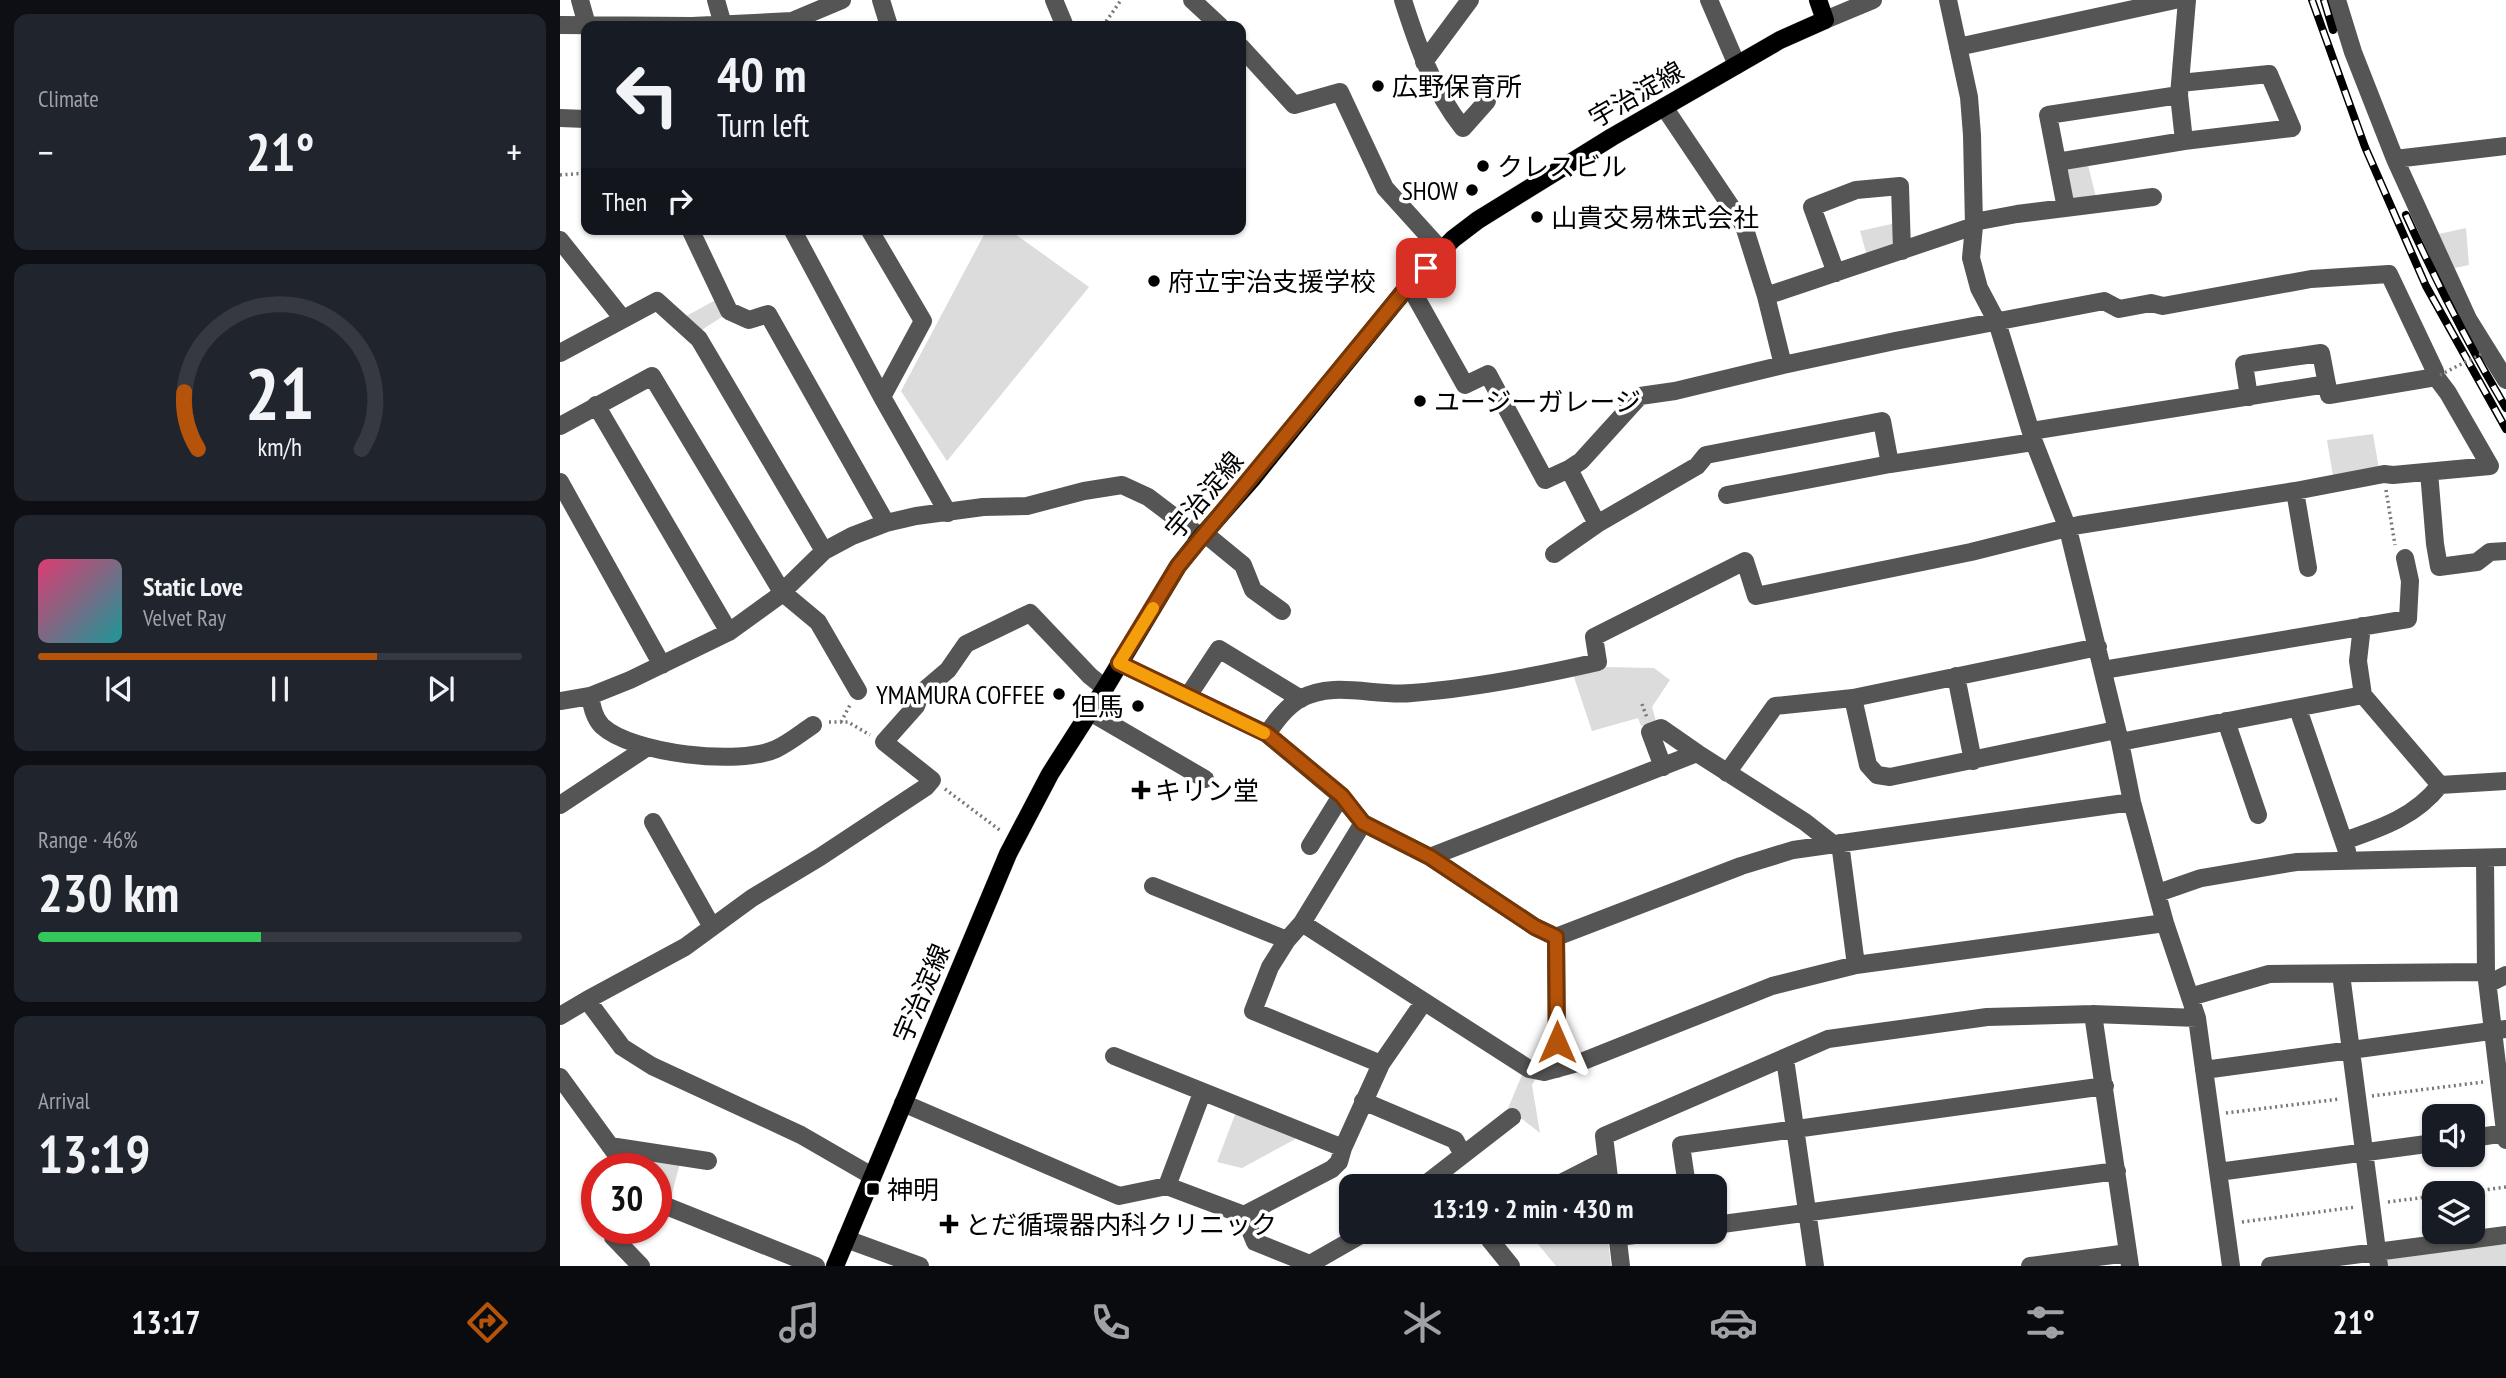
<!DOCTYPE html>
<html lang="en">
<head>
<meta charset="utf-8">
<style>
	:root { --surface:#171b24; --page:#20242c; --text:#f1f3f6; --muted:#9ea1a6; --line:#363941; --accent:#b45309 }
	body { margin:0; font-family:"PT Sans Narrow","Noto Sans JP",sans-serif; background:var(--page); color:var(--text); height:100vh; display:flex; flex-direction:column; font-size:26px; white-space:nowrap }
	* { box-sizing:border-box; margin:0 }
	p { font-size:23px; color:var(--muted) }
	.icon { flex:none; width:38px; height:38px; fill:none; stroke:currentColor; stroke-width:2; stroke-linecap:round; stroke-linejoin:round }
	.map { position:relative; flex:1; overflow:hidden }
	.panel { display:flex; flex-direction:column; gap:14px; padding:14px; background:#0d0f14; width:560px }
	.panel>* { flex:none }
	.guide { position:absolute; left:21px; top:21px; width:665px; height:214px; border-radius:14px; box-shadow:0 2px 5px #0004; background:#171b24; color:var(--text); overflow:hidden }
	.buttons { position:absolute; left:1862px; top:1104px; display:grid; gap:14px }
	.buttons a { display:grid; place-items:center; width:63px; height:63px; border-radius:14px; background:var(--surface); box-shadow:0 2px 5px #0004; font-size:35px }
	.speed { position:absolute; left:21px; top:1153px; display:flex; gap:14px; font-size:35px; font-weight:700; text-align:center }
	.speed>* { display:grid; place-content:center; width:91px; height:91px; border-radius:50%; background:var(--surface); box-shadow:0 2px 5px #0004; line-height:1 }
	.speed .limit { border:10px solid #d22; background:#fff; color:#111 }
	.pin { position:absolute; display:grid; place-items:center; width:60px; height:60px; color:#fff; margin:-30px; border-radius:14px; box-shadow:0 4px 10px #0006 }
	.me { position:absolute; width:77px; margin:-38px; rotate:0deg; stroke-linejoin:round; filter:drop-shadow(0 0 5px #0008) }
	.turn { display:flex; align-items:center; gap:24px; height:147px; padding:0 21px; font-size:32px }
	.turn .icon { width:91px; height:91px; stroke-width:2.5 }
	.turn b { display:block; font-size:49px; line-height:60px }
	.then { display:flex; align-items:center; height:66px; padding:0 21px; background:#0003; gap:14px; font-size:26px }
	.big { font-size:52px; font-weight:800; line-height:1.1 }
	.panel .widget { flex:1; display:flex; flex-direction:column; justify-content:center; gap:10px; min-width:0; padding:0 24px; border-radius:14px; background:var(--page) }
	.panel .dial { align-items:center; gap:0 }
	.dial svg { height:182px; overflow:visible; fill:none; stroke:var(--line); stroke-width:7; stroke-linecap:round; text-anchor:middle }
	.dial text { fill:var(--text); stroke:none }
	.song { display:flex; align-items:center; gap:21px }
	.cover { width:84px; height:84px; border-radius:10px; background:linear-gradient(135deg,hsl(340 70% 55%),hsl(180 70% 35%)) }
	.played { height:7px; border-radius:4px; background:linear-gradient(90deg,var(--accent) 70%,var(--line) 70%) }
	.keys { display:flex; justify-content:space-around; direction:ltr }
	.heat { display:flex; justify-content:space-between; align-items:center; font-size:38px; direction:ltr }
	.charge { height:10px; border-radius:5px; background:linear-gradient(90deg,#34c759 46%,var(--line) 0) }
	.trip { position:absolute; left:779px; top:1174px; width:388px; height:70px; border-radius:14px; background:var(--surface); box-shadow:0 2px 5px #0004; font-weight:800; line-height:70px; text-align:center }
	.menu { display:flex; height:112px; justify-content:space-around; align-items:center; background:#090b0e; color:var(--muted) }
	.menu .icon { width:49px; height:49px }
	.menu .selected { color:var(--accent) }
	.menu b { font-size:32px; color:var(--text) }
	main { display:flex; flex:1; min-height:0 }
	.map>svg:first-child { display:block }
	.green { fill:#dcdcdc }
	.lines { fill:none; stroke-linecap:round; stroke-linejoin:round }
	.major-casing { stroke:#dbdbdb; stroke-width:19 }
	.path { stroke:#777; stroke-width:3.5; stroke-dasharray:2 3.5; stroke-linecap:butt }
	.minor { stroke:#555; stroke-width:18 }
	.major { stroke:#000; stroke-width:18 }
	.rail-casing { stroke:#000; stroke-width:8 }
	.rail { stroke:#fff; stroke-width:5; stroke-dasharray:16; stroke-linecap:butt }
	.path-bridge { stroke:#777; stroke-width:3.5; stroke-dasharray:2 3.5; stroke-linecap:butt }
	.route-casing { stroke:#753606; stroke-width:18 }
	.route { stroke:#b45309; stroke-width:12 }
	.slow { stroke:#f59e0b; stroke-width:12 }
	.poi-dot { fill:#000; stroke:#fff; stroke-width:2.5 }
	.labels { text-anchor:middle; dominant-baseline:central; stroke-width:7; stroke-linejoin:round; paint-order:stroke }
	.poi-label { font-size:26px; fill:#000; stroke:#fff; text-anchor:start }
	.street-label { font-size:26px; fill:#000; stroke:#fff }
</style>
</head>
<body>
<main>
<section class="panel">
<div class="widget"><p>Climate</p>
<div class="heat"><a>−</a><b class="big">21°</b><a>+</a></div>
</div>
<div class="widget dial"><svg viewBox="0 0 100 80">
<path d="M14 69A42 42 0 1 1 86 69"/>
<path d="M14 69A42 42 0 0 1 8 44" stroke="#b45309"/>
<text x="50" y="56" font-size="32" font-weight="700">21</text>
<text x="50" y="72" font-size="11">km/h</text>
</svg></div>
<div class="widget">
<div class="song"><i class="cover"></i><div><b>Static Love</b><p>Velvet Ray</p></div></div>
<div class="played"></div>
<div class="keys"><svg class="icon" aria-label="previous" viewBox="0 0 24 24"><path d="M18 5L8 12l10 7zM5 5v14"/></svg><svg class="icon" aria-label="pause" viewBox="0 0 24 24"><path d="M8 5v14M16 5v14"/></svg><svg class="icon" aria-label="next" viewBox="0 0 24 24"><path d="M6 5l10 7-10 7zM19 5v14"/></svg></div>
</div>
<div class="widget"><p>Range · 46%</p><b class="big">230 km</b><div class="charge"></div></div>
<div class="widget"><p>Arrival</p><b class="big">13:19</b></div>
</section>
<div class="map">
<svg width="1946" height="1266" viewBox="0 0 1946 1266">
	<rect width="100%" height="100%" fill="#fff"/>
	<path class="green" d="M1527 161 1536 197 1507 200 1502 167Z
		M1336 223 1332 247 1307 256 1300 231Z
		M1906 228 1909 265 1895 268 1879 234Z
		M427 229H448L529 287 387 461 341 391Z
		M161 297 168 313 137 333 121 319Z
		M1813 434 1819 469 1773 476 1767 440Z
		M1043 660 1046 667 1094 668 1110 680 1092 707 1096 721 1081 726 1078 718 1032 731 1013 674Z
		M962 1075 976 1078 972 1085 980 1133 962 1119 957 1121 946 1113Z
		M676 1112 739 1137 682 1168 657 1162Z
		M65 1159 120 1163 111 1197 96 1194V1169H73Z
		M968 1232H1047L1051 1266H996Z
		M1946 1241V1266H1823L1822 1258Z"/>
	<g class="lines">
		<g class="major-casing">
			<path id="major" d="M275 1266 448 854 490 774 545 688 618 566 641 537 692 479 849 285 893 239 918 220 1052 137 1220 40 1265 20 1258 0"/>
		</g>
		<path class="path" d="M543 26 561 0
			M0 175 26 173
			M1826 490 1835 545
			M1082 704 1087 718
			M269 722H288L310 735
			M281 722 290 705
			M385 789 441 831
			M1812 1096 1923 1082
			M1666 1113 1780 1099
			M1895 1194 1946 1187
			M1828 1202 1874 1196
			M1682 1222 1796 1207"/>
		<path class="minor" d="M20 0 27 25
			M156 0 163 25
			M321 0 329 26
			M494 0 504 24 502 26
			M632 0 660 26
			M843 0C857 44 873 91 903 128L927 101
			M1149 0 1177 65
			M1388 0 1409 97 1412 135 1414 226 1411 258 1419 288 1437 322 1474 442 1508 529 1560 742 1572 802 1605 923 1637 1018 1671 1266
			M1777 0 1793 52 1835 159 1908 319 1946 380
			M1265 20 1313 0
			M0 25 132 26 232 21 282 0
			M681 47 734 105 780 92 825 188 882 251
			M1398 47 1615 0
			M864 62 910 0
			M1620 83 1709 74 1732 128 1624 141
			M1104 107 1184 226 1206 296 1223 365
			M0 118 26 119
			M1835 159 1946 146
			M1497 162 1624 141 1619 95 1627 0
			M1506 208 1488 115 1619 95
			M1414 222 1457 214 1593 197
			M130 229 169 311 189 320 208 314 326 523
			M232 229 322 397 388 513
			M309 229 363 321 322 397
			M0 240 63 319
			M1276 273 1252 207 1296 190 1340 186 1342 251
			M849 285 905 385 928 374 985 480 1009 469
			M1206 296 1414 226
			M0 353 97 301 139 339 264 551
			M1689 397 1684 364 1761 353 1769 395 1876 377
			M36 405 169 632
			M0 426 92 376 222 592 258 622 298 691
			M1471 431 1767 384
			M1869 472 1875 544 1879 567 1917 562 1930 552 1946 551
			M0 482 102 665
			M1735 491 1748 568
			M1167 495 1330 464 1474 442
			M644 533 683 565 693 590 722 611
			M994 554 1037 524 1137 466 1146 455 1322 421 1330 464
			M1802 626 1798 661 1803 695
			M559 663 707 734 781 796 803 823 870 857 975 927 996 937 997 1069
			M1543 670 1848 619 1850 581 1845 558
			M1396 676 1413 761
			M30 696C32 706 34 718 42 726 72 754 180 766 216 749 229 743 241 733 253 725
			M628 696 659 649 741 699
			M1293 698 1308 765 1317 775 1330 777 1556 730
			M0 701 30 696 70 680 169 632 216 598 264 551 292 536 326 523 356 516 423 507 467 506 524 491 562 485 588 497 641 537
			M1738 709 1787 851
			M530 712 645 779
			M1666 721 1698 815
			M707 734C716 721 726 707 740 699 774 680 815 697 852 693 915 688 977 676 1038 662L1034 637 1185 561 1196 596 1411 552 1519 525 1735 491 1824 474 1833 475 1930 466 1888 393 1876 377 1875 371 1829 274 1751 279 1603 306 1591 303 1559 309 1544 301 1335 341 1223 365 1115 391 1080 396 1021 461 1009 469 1037 524
			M1560 742 1803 695 1880 785C1855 817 1821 828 1784 841
			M1103 767 1090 732 1101 728 1137 753
			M1167 773 1215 706 1293 698 1538 647
			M1880 785 1946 781
			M0 805 86 748
			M93 822 152 927
			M803 823 742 923 727 940 710 967 693 1011 821 1064
			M1280 843 1296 965
			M750 846 781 796
			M870 857 1137 753 1245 822 1273 844
			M1925 858 1926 972 1946 1140
			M593 886 727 940
			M1598 893 1641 878 1736 862 1946 857
			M742 923 969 1069 984 1072 1021 1062 1212 986 1296 965 1605 923
			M996 937 1181 866 1233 850 1572 802
			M1781 974 1819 1266
			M1928 984 1946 975
			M1630 997 1709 974 1926 972
			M27 1000 125 947 192 898 260 857 366 787 372 780 324 742 356 706 361 693 388 670 406 644 470 613 530 676 545 688
			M1533 1014 1570 1266
			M0 1016 27 1000 62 1047 92 1066 241 1135 312 1176
			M554 1056 783 1148
			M1225 1059 1255 1266
			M1644 1070 1946 1029
			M0 1077 67 1169
			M803 1101 895 1140 903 1155
			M343 1103 559 1196 607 1186 684 1215 695 1242 750 1264 806 1232
			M1913 1138 1946 1133
			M50 1146 148 1161
			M1658 1172 1874 1143
			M607 1186 642 1093
			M863 1186 952 1117
			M995 1186 1046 1160
			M1050 1186 1044 1136 1268 1039 1427 1017 1533 1014 1637 1018
			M1127 1186 1121 1145 1545 1086
			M96 1202 256 1266
			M684 1215 772 1169 779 1162 783 1148 821 1064 863 1003
			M1155 1225 1557 1171
			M61 1228 53 1237 81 1266
			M939 1232 930 1240 951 1266
			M1057 1232 1061 1266
			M1058 1237 1100 1232
			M286 1239 360 1266
			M1470 1266 1568 1253
			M1710 1266 1946 1235"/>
		<use href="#major" class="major"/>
		<g class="rail-casing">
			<path id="rail" d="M1752 0 1805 147 1866 286 1946 429
				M1764 0 1773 30
				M1846 215C1876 281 1909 346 1946 408"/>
		</g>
		<use href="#rail" class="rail"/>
		<path class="path-bridge" d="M1880 375 1921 354"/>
	</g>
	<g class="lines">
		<g class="route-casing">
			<path id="route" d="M866 268 849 285 618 566 559 663 707 734 782 796 803 823 870 857 975 927 996 937 997 1042"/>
		</g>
		<use href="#route" class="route"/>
		<path class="slow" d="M593 608 559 663 704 733"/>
	</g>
	<g class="poi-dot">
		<circle cx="818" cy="86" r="7"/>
		<circle cx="923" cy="166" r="7"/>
		<circle cx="912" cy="190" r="7"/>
		<circle cx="977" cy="217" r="7"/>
		<circle cx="594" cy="281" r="7"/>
		<circle cx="860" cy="401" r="7"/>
		<circle cx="499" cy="694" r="7"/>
		<circle cx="578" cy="706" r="7"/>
		<path d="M577.5 779.5h7v7h7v7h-7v7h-7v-7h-7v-7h7z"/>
		<rect x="306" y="1182" width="14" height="14" rx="3.5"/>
		<path d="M385.5 1213.5h7v7h7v7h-7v7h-7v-7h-7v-7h7z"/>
	</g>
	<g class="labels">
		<g class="poi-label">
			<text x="832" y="86">広野保育所</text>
			<text x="937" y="166">クレスビル</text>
			<text x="898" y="190" text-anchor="end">SHOW</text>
			<text x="991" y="217">山貴交易株式会社</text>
			<text x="608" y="281">府立宇治支援学校</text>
			<text x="874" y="401">ユージーガレージ</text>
			<text x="485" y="694" text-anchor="end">YMAMURA COFFEE</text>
			<text x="564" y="706" text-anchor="end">但馬</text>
			<text x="595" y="790">キリン堂</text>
			<text x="327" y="1189">神明</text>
			<text x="405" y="1224">とだ循環器内科クリニック</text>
		</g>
		<g class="street-label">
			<text transform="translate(1076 94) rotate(-30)">宇治淀線</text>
			<text transform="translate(644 495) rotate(-50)">宇治淀線</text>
			<text transform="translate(361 993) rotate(-67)">宇治淀線</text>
		</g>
	</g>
</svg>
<div class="buttons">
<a><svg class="icon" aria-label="sound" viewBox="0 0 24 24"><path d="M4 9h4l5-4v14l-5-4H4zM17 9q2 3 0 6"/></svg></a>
<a><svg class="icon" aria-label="layers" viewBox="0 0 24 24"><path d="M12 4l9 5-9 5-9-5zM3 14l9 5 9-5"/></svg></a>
</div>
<div class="speed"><div class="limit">30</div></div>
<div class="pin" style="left:866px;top:268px;background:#d93025"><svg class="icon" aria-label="arrive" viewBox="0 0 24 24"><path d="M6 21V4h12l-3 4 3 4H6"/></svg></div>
<svg class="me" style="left:997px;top:1042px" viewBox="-20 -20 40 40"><path d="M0-17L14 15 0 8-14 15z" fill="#b45309" stroke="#fff" stroke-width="4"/></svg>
<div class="trip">13:19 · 2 min · 430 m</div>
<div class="guide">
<div class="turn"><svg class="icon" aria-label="left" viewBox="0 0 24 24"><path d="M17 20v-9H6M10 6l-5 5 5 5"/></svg><div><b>40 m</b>Turn left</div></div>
<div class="then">Then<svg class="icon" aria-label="right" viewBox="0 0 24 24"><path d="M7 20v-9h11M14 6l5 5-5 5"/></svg></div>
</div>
</div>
</main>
<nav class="menu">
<b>13:17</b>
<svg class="icon selected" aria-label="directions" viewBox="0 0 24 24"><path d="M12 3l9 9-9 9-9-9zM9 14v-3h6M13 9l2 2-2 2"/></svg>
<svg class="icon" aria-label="music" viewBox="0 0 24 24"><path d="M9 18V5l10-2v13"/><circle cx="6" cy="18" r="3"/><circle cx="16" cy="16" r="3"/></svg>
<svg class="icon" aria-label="phone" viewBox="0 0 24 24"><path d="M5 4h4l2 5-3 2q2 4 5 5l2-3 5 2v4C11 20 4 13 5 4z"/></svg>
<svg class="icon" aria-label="climate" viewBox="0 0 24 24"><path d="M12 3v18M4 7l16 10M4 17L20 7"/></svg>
<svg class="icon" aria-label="car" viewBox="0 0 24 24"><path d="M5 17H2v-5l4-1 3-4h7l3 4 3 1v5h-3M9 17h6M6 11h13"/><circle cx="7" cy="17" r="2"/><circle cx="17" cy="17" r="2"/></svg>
<svg class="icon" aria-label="filters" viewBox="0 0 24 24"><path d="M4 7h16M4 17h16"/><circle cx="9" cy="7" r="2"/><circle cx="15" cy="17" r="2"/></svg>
<b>21°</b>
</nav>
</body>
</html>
